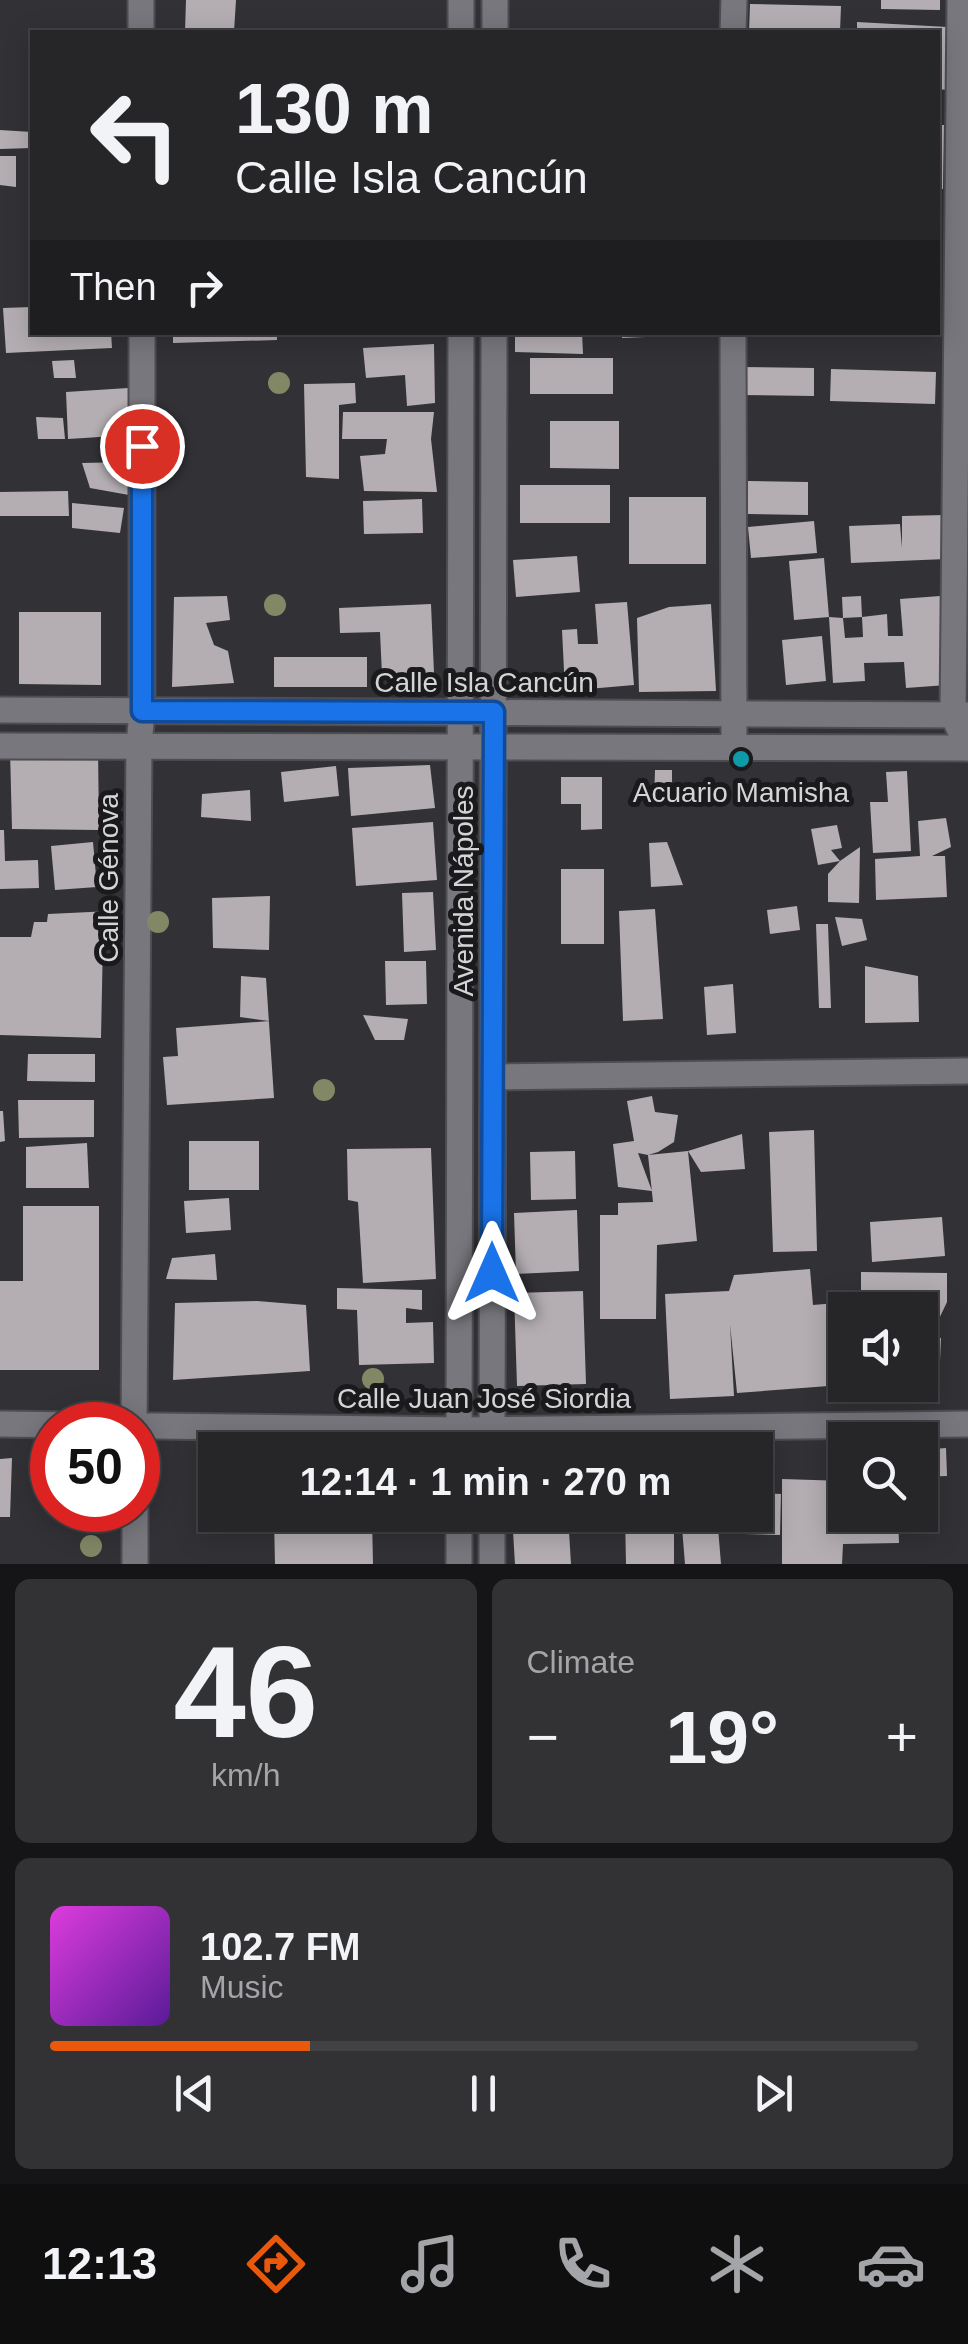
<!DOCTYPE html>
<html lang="en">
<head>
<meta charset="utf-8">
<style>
	:root { --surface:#262528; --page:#323134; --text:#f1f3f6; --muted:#a4a5a8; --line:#424245; --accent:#ea580c }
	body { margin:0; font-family:Helvetica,sans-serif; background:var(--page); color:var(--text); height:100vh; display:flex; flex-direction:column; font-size:38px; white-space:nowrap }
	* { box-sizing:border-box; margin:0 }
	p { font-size:32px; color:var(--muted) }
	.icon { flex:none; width:55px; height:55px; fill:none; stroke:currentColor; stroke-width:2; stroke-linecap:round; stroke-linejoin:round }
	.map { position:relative; height:1564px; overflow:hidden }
	.side { display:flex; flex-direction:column; gap:15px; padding:15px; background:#151416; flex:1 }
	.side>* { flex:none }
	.hud { position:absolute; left:30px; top:30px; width:910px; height:305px; border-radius:0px; box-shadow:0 5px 25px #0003,0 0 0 2px var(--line); background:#262528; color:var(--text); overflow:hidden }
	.tools { position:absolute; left:828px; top:1292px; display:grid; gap:20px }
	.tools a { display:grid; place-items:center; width:110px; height:110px; border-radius:0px; background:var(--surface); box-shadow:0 5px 25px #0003,0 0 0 2px var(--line); font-size:50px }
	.speed { position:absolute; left:30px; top:1402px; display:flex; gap:20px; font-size:50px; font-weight:700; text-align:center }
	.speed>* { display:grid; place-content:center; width:130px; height:130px; border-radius:50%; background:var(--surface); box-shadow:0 5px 25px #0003,0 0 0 2px var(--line); line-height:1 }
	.speed .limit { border:15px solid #d22; background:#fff; color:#111 }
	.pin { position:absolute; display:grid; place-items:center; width:85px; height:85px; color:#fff; margin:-42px; border:5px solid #fff; border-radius:50%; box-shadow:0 2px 10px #0007 }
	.me { position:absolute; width:110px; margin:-55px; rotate:0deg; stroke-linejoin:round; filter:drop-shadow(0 0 8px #0008) }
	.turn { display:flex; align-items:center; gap:35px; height:210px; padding:0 40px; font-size:45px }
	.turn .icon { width:130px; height:130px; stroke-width:2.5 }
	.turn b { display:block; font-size:70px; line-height:85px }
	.then { display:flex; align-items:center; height:95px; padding:0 40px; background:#0003; gap:20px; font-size:38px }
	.big { font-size:75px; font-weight:800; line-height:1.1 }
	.side .card { flex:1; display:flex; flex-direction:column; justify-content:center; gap:15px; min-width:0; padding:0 35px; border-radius:15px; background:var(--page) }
	.side .dial { align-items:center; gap:0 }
	.dial b { font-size:130px; line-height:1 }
	.song { display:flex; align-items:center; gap:30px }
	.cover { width:120px; height:120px; border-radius:15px; background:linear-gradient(135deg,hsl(300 70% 55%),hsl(270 70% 35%)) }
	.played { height:10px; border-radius:5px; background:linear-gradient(90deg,var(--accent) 30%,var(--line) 30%) }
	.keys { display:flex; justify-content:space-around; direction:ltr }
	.heat { display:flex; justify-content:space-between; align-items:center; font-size:55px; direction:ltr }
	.side .tiles { flex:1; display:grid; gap:15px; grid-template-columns:1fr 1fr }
	.card:last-child { grid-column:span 2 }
	.trip { position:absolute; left:198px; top:1432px; width:575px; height:100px; border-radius:0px; background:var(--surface); box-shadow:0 5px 25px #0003,0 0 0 2px var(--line); font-weight:800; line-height:100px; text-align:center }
	.dock { display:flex; height:160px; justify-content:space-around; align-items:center; background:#0f0f10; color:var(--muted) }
	.dock .icon { width:70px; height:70px }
	.dock .selected { color:var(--accent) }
	.dock b { font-size:45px; color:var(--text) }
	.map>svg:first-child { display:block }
	.building { fill:#b4aeb3 }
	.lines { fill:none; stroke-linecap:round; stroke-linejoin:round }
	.minor-casing { stroke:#4e4d52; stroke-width:29 }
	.tertiary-casing { stroke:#4e4d52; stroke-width:29 }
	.secondary-casing { stroke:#4e4d52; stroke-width:29 }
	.minor { stroke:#78777d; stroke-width:25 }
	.tertiary { stroke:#78777d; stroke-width:25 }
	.secondary { stroke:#78777d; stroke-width:25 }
	.tree { fill:#828866 }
	.route-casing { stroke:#114b97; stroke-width:25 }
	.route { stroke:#1a73e8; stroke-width:18 }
	.culture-dot { fill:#0f9aa8; stroke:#1a191c; stroke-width:4 }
	.labels { text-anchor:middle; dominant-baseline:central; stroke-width:10; stroke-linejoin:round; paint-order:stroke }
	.street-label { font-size:28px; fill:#d4d4d7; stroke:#1a191c }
	.poi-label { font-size:28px; fill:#d4d4d7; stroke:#1a191c }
</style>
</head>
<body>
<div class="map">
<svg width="968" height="1564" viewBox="0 0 968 1564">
	<rect width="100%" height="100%" fill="#323136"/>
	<path class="building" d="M186 0H236L234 32H185Z
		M881 0H940V10L881 9Z
		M750 4 841 6 840 32H749Z
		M857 22 948 27 947 90 938 89V32H857Z
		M938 125H944L943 189H938Z
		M0 130 32 132V148L0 149Z
		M0 156H16V187L0 185Z
		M32 307V332H111L112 348 6 353 3 308Z
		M173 332H277V340L173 343Z
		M515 332H582L583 354 515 352Z
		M622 332H647L646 337 622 338Z
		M434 344 435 403 407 406 405 375 366 378 363 348Z
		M530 358H613V394H530Z
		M74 360 76 378H54L52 361Z
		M739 367 814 368V396L739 395Z
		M831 369 936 372 935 404 830 401Z
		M355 383 356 403 339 405V479L306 477 304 384Z
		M128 388 131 435 68 439 66 392Z
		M343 412H434L431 439 437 492 364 491 360 456 385 454 387 439H342Z
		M36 417 63 418 65 439H38Z
		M550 421H619V469L550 468Z
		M128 462 129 495 90 488 82 463Z
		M748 481 808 482V515L748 514Z
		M520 485H610V523H520Z
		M68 491 69 516H0V492Z
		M629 497H706V564H629Z
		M422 499 423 533 364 534 363 501Z
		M72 503 124 508 120 533 72 528Z
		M945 515 946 559 851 563 849 526 900 524 902 548V516Z
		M814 521 817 553 751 558 748 527Z
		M577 556 580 592 516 597 513 560Z
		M824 558 829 617 794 620 789 561Z
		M227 596 230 620 206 623 214 645 228 651 234 683 172 687 174 597Z
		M861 596 862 617 887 614 888 636H903L900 599 940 596 947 685 906 688 904 662 864 663 865 681 833 683 829 617 843 618 845 638 863 637 862 617 843 618 842 597Z
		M627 602 634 685 565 691 562 630 577 629 578 644H598L595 604Z
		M431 604 434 673 382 675 380 632 340 633 339 608Z
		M711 604 716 691 639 692 637 618 669 607Z
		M19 612H101V685L19 684Z
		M822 636 826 681 786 685 782 640Z
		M274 657H367V687H274Z
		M98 747 99 830 12 829 10 750Z
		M430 765 435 808 351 816 348 768Z
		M336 766 339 796 284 802 281 772Z
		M655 770H672V784H685L690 802 654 801Z
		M907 771 911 851 873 853 870 802H888L886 772Z
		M561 777H602V829L581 830V804H561Z
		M250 790 251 821 201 817 202 794Z
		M946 818 951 847 932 856H945L947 897 876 900 875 859 920 856 918 821Z
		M433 822 437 880 356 886 352 828Z
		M837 825 842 848 831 850 840 861 818 865 811 829Z
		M0 830H4L5 861 38 860 39 888 0 889Z
		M93 842 97 887 55 890 51 846Z
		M667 842 683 885 651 887 649 843Z
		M860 847 859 903 828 902V874L840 861Z
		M561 869H604V944H561Z
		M433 892 436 950 404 952 402 893Z
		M270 896 269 950 213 948 212 898Z
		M797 906 800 930 770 934 767 910Z
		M655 909 663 1019 623 1021 619 911Z
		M111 911V929H97L103 939 101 1038 0 1035V937H31L34 922H47L48 914Z
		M835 917 862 919 867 940 842 946Z
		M816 924H828L831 1008H819Z
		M385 961H426L427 1004 386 1005Z
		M865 966 918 976 919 1022 865 1023Z
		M241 976 266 978 274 1098 167 1105 163 1057 178 1056 176 1028 269 1021 240 1017Z
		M733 984 736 1033 707 1035 704 987Z
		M363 1015 408 1019 404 1040H375Z
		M28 1054H95V1082L27 1081Z
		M652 1096 655 1112 678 1115 674 1142 658 1152 648 1155 638 1153 652 1191 618 1187 613 1144 634 1141 627 1101Z
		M18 1100H94V1137L19 1138Z
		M0 1111H3L5 1141 0 1142Z
		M814 1130 817 1251 773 1252 769 1132Z
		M742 1134 745 1169 701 1172 688 1151 697 1241 657 1245 656 1319H600V1215H618V1203L653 1202 648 1155 688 1151Z
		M189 1141H259V1190H189Z
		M87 1143 89 1188H26V1147Z
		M431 1148 436 1279 363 1283 358 1202 348 1200 347 1149Z
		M575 1151 576 1199 531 1200 530 1152Z
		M229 1198 231 1230 186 1233 184 1201Z
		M23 1206H99V1370H0V1281H23Z
		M577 1210 579 1271 516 1274 514 1213Z
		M942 1217 945 1256 872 1262 870 1222Z
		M215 1254 217 1280 166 1279 172 1258Z
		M810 1269 813 1305 836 1303 842 1385 737 1393 730 1324 734 1396 670 1399 665 1294 729 1291 734 1275Z
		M861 1272 947 1273V1302L938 1321H920V1310H915L919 1302 861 1301Z
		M337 1288 422 1290V1310L406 1308V1323L433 1322 434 1363 359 1365 357 1310 337 1309Z
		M583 1291 586 1384 517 1386 514 1293Z
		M257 1301 306 1305 310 1371 173 1380 175 1303Z
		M920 1336 941 1338 939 1384 920 1383Z
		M946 1448 947 1476 920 1477V1450Z
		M12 1458 10 1517H0V1459Z
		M782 1479 845 1481V1515H898L899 1543 843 1544 842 1564H782Z
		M755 1493 781 1494 780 1535 744 1534 745 1515H755Z
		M512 1515H568L571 1564H515Z
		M625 1515H674V1564H626Z
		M681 1515H717L721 1564H685Z
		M372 1517 373 1564H275L274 1518Z"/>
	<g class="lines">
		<g class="minor-casing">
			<path id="minor" d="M141 0V32
				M960 0 953 715 968 748
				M733 32 734 0
				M733 332 734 747
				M493 1077 968 1071
				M0 1424 459 1430 968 1424
				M134 1425 139 746 142 711V332
				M135 1510V1564"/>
		</g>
		<g class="tertiary-casing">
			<path id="tertiary" d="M0 710 968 715
				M0 746 968 748"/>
		</g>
		<g class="secondary-casing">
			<path id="secondary" d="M461 32V0
				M495 32V0
				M459 1450 461 332
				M492 1450 494 332
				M459 1564V1515
				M492 1564V1515"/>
		</g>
		<use href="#minor" class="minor"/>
		<use href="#tertiary" class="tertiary"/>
		<use href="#secondary" class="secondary"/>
	</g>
	<g class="tree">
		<circle cx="279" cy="383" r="11"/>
		<circle cx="275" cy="605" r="11"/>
		<circle cx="158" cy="922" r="11"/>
		<circle cx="324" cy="1090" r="11"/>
		<circle cx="373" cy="1379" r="11"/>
		<circle cx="91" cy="1546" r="11"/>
	</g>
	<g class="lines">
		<g class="route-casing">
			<path id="route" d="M142 446V711L494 712 492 1273"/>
		</g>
		<use href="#route" class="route"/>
	</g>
	<circle class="culture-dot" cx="741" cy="759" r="10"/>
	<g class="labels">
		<g class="street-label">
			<text x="484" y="682">Calle Isla Cancún</text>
			<text transform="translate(108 878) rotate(-90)">Calle Génova</text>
			<text transform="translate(463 891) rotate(-90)">Avenida Nápoles</text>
			<text x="484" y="1398">Calle Juan José Siordia</text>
		</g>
		<g class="poi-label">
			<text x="741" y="792">Acuario Mamisha</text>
		</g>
	</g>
</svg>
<div class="tools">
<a><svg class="icon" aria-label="sound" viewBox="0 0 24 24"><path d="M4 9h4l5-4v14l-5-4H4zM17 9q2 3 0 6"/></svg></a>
<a><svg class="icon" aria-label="search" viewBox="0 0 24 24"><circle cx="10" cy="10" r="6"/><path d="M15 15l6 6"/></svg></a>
</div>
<div class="speed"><div class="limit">50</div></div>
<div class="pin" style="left:142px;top:446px;background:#d93025"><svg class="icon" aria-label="arrive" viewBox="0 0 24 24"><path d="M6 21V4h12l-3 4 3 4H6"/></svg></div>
<svg class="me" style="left:492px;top:1273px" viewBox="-20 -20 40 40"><path d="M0-17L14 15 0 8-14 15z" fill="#1a73e8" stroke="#fff" stroke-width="4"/></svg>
<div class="trip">12:14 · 1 min · 270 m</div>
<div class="hud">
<div class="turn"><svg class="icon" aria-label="left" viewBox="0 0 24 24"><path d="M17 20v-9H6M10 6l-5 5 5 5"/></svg><div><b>130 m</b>Calle Isla Cancún</div></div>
<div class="then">Then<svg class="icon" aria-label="right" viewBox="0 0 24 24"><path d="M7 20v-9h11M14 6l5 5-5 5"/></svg></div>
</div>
</div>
<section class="side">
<div class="tiles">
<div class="card dial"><b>46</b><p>km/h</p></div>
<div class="card"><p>Climate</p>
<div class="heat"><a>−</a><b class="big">19°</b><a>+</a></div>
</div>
<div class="card">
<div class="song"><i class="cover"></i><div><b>102.7 FM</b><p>Music</p></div></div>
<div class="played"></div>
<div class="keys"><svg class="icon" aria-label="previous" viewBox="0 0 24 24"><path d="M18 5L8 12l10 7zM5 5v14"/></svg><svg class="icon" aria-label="pause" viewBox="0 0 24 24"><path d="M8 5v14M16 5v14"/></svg><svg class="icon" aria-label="next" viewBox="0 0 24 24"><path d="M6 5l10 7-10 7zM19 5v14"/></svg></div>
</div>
</div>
</section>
<nav class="dock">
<b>12:13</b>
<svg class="icon selected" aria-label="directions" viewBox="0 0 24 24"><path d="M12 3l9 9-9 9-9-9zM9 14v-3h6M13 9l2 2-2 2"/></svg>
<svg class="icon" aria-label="music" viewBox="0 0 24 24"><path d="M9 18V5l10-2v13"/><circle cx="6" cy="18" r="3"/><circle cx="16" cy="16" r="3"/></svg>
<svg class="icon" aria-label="phone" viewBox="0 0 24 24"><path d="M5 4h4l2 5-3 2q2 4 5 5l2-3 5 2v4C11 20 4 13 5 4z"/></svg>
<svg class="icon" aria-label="climate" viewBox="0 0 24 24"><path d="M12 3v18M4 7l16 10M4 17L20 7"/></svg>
<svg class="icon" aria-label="car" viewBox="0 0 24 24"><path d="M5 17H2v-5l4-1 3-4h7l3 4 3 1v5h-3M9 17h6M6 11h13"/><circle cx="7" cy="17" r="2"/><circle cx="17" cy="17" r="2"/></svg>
</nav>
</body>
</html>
